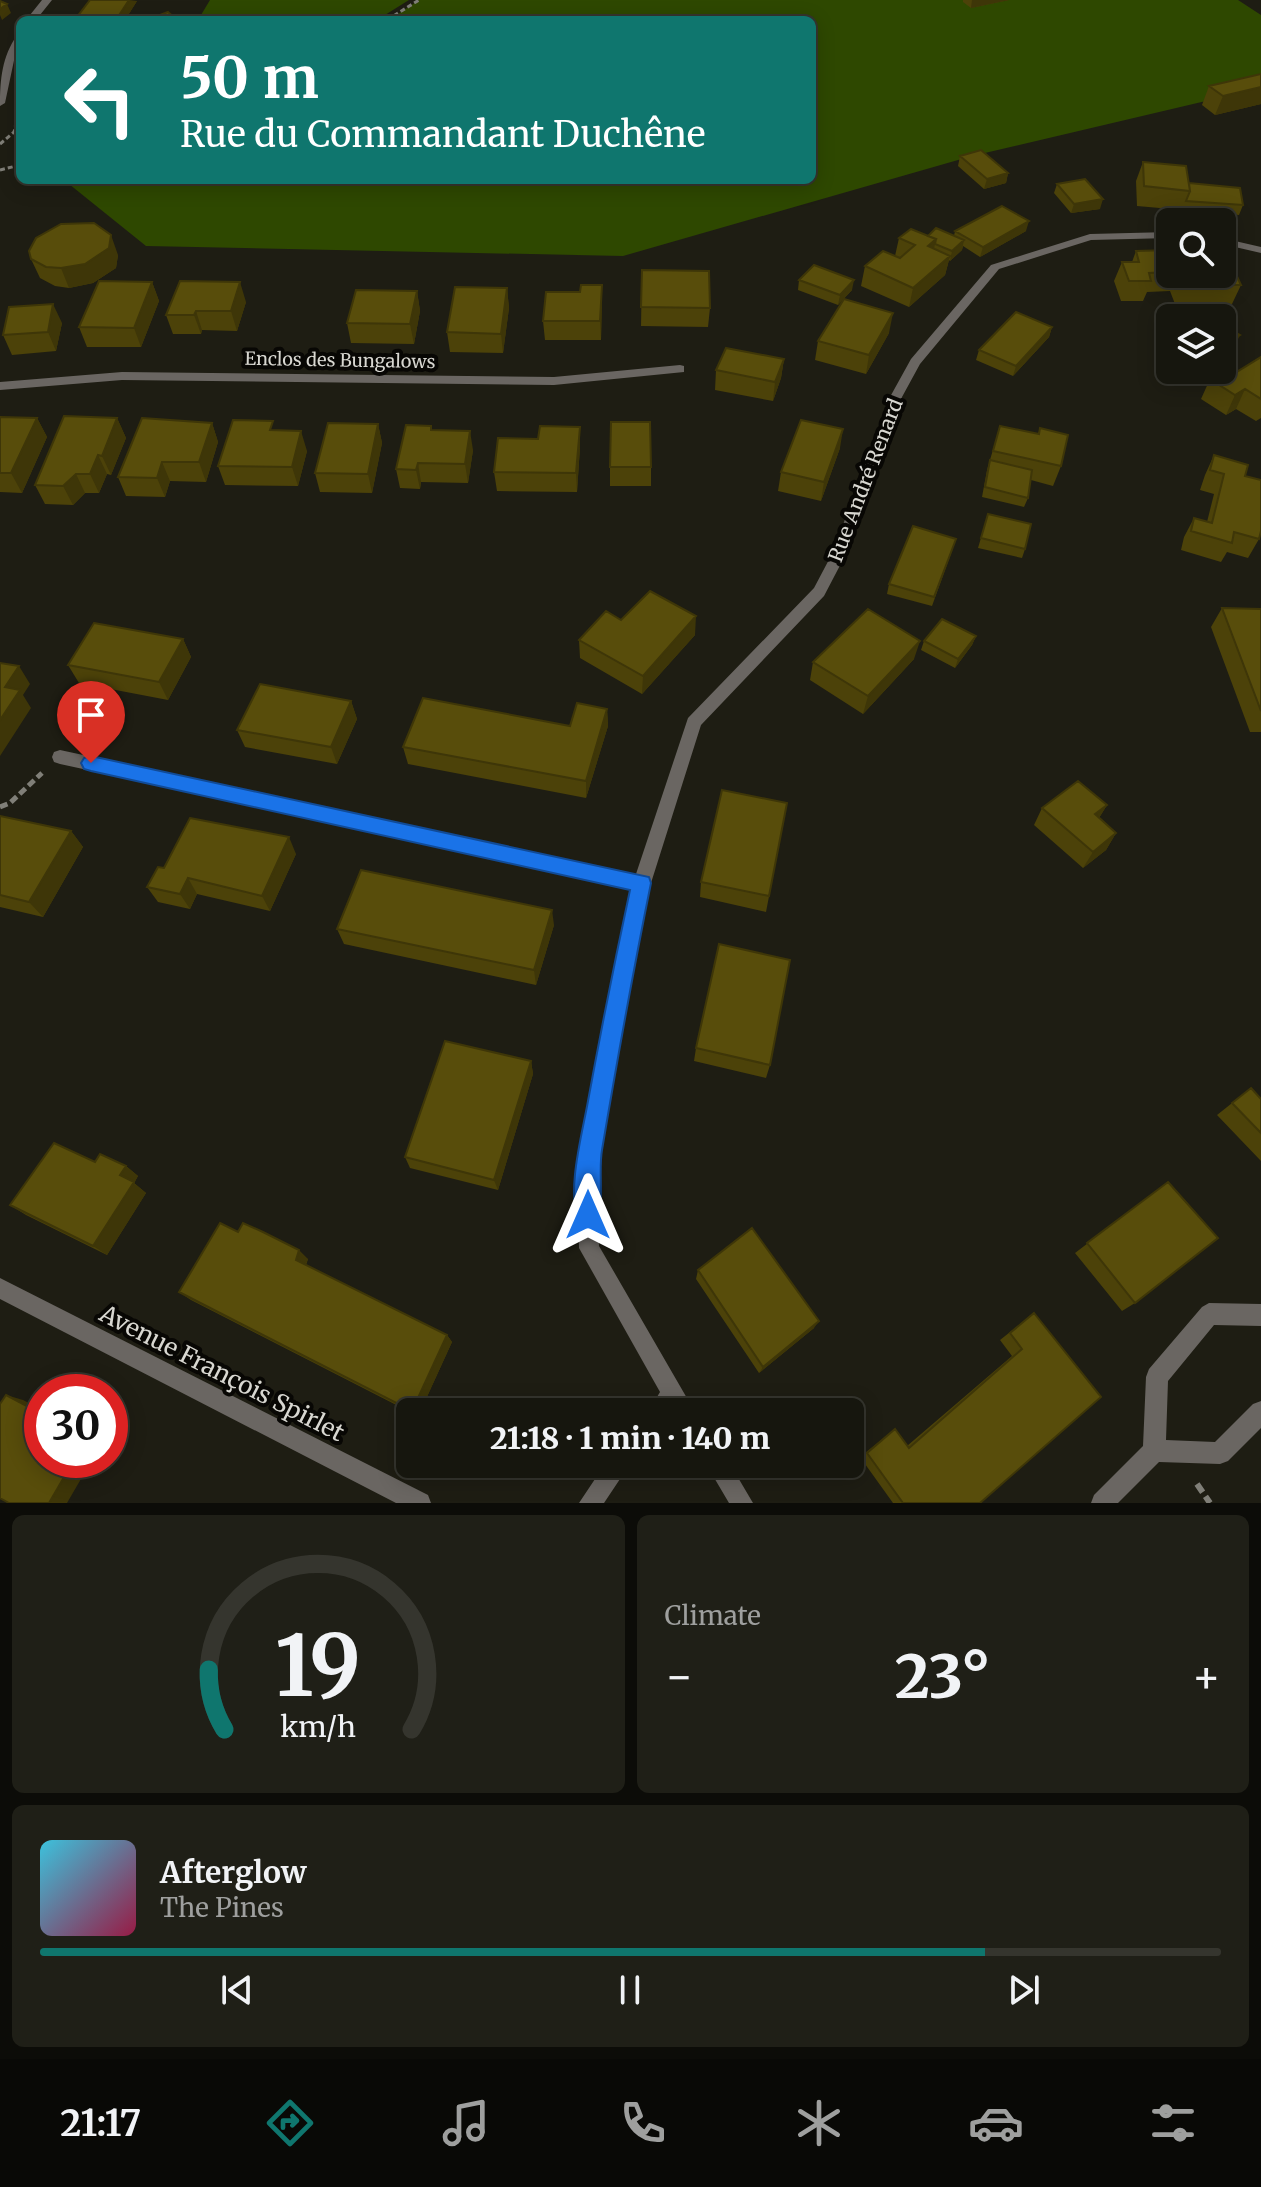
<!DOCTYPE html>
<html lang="en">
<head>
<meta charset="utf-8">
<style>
	:root { --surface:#16160e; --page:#1f1f17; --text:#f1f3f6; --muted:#9e9f9e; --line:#35352e; --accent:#0f766e }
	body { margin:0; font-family:Merriweather,serif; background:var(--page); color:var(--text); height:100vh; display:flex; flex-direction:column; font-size:30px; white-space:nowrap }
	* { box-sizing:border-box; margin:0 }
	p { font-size:26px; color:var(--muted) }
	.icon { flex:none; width:44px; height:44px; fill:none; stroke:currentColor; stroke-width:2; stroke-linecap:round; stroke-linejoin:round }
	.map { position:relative; height:1503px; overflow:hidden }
	.side { display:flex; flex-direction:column; gap:12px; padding:12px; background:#0c0c08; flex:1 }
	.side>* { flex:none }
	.banner { position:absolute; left:16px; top:16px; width:800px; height:168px; border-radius:12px; box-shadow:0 4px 20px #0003,0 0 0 2px var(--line); background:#0f766e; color:#fff; overflow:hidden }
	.tools { position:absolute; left:1156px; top:208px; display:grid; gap:16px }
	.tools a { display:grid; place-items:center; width:80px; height:80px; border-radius:12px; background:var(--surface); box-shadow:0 4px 20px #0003,0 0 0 2px var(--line); font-size:40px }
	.speed { position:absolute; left:24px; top:1374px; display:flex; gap:16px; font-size:40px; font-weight:700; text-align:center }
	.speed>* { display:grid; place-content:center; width:104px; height:104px; border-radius:50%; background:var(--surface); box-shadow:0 4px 20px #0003,0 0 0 2px var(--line); line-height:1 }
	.speed .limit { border:12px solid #d22; background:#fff; color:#111 }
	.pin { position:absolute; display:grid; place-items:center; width:68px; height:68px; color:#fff; margin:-82px -34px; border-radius:50% 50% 50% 0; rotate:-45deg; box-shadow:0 0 8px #0007 }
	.pin .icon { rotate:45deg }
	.me { position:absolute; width:88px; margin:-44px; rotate:0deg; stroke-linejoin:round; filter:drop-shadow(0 0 6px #0008) }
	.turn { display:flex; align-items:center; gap:28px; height:168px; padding:0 32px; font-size:36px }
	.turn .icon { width:104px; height:104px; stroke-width:2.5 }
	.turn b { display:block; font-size:56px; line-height:68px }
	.big { font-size:60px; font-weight:800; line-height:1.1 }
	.side .widget { flex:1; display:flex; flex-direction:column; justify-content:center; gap:12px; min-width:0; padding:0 28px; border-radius:12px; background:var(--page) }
	.side .dial { align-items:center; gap:0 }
	.dial svg { height:208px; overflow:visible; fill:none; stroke:var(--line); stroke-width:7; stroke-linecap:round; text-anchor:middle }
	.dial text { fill:var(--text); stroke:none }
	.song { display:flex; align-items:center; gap:24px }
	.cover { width:96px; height:96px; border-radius:12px; background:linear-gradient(135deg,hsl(190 70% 55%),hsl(340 70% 35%)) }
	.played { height:8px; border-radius:4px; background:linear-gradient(90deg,var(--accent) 80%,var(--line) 80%) }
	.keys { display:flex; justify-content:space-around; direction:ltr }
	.heat { display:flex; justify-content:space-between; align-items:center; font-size:44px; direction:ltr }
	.side .tiles { flex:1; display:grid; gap:12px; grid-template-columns:1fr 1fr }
	.widget:last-child { grid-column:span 2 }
	.trip { position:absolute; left:396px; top:1398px; width:468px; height:80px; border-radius:12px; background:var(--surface); box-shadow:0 4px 20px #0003,0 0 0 2px var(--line); font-weight:800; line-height:80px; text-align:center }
	.menu { display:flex; height:128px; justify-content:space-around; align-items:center; background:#090906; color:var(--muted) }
	.menu .icon { width:56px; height:56px }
	.menu .on { color:var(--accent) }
	.menu b { font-size:36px; color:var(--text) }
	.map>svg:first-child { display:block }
	.green { fill:#2e4800 }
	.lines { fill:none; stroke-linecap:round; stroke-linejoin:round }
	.path-far2 { stroke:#807f78; stroke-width:3; stroke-dasharray:5 3; stroke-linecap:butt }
	.path-far1 { stroke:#807f78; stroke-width:5; stroke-dasharray:8 4; stroke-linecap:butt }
	.path { stroke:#807f78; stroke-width:6; stroke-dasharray:10 5; stroke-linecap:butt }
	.street { fill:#6a6662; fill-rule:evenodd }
	.wall { fill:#4c4209 }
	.shaded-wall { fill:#3e3608 }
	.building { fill:#584d0b; stroke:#3e3608; stroke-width:2 }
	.route { fill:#1a73e8; stroke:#114b97; stroke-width:2 }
	.labels { text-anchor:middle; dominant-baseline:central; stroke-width:8; stroke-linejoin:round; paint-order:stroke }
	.far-street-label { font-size:18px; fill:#d8d7d1; stroke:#080704 }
	.street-label { font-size:20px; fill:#d8d7d1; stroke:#080704 }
	.near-street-label { font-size:24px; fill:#d8d7d1; stroke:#080704 }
</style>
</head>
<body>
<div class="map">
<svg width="1261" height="1503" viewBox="0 0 1261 1503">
	<rect width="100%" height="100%" fill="#1e1d13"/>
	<path class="green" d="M210 0H409L377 20H198Z
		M419 0H1238L1261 15V88L972 156 623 256 146 246 64 180H812V20H389Z"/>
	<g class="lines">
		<path class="path-far2" d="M387 20 419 0
			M0 144 14 132 17 119
			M0 170 20 165"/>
		<path class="path-far1" d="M0 807 10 803 42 773"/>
		<path class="path" d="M1197 1484 1210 1503"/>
		<path class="street" d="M42 0H52L36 20H26Z
			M20 34V44L16 51 5 103 0 106C0 79 2 57 17 35Z
			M1170 232V238L1091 240 999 269 920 364 902 397 847 552 824 596 701 725 651 883 623 1013 597 1169 599 1246 695 1412H648L660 1392 579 1248 577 1169 605 1013 632 888 60 764 54 762 52 757 54 752 60 750 636 874 688 718 814 588 833 552 890 397 911 359 991 265 1090 234Z
			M1222 238 1261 247V253L1222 244Z
			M680 365 684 366V372L554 385 122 380 0 390V382L122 372 554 377Z
			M0 1278 428 1495 431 1503H396L0 1299Z
			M1209 1303 1261 1304V1326L1214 1325 1168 1381 1166 1440 1215 1442 1253 1404 1261 1401V1428L1228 1461 1220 1464 1159 1462 1118 1503H1091L1094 1495 1143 1446 1146 1377 1149 1369 1202 1307Z
			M605 1464H630L604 1503H579Z
			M706 1464H730L753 1503H729Z"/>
	</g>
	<path class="wall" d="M963 0H1009L971 8 963 2Z
		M137 1 125 20H78L77 17Z
		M1261 74V104L1215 115 1202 105 1209 86Z
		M960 156 1008 173 1006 183 984 189 958 166Z
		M1143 162 1189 183 1243 205 1239 215 1137 206 1136 181Z
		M1057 184 1100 209 1071 213 1054 193Z
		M955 231H1026L980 257 963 246 962 250 950 261 949 260 945 275 909 307 861 286 865 266 895 256 899 238 928 236H954Z
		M1170 250V274H1222L1241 285 1232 304H1175L1170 291 1147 292 1143 301H1121L1114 281 1122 262H1132L1136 251Z
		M118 255 116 268 93 283 69 288 55 286 40 278 31 259Z
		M642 270 710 308 708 327 641 326Z
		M799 280 852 290 838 305 798 290Z
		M152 282 159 301 141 347H87L79 327Z
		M602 285 601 340H545L543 321 580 292Z
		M507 288 509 308 503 353 450 352 447 332Z
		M417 291 420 311 414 344 351 343 347 323Z
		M246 302 237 331 202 330 201 334H173L166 315Z
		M62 323 56 351 12 355 3 335Z
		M1052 327 1049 337 1013 376 976 360 979 350Z
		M889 333 866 374 815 360 818 341Z
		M1261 357V418L1256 421 1236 409 1226 415 1201 399 1210 379 1230 376Z
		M784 359 781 378 773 401 715 390 716 370Z
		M0 417 37 418 47 437 22 493 0 492Z
		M117 418 126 438 111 475 107 474 99 493H85L73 505 45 504 35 485Z
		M212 423 218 442 206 482 170 481 165 497 126 496 118 477Z
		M378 424 382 443 372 493 320 492 315 473Z
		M1000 426 1038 434 1040 428 1061 466 1053 486 1031 480 1028 498 1024 507 982 497 987 470Z
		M580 427V447L577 492 497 491 494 472 538 439Z
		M275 430 307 451 298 486 225 485 218 466Z
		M432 430 473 450 468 483 421 482 420 489 400 488 396 469Z
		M840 448 821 501 778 491 781 472Z
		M1214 455 1245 476 1259 539 1248 558 1227 552 1221 562 1181 550 1184 537 1194 518 1207 522 1214 494 1200 490 1205 475Z
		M610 467H651V486H610Z
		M988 514 1025 549 1022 558 978 548Z
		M953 548 932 606 887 594 889 584Z
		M1222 608 1261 609V732H1250L1211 627Z
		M621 620 695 635 642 694 580 658 579 640Z
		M976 636 972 645 955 668 921 650 924 641Z
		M183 639 191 657 168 700 79 683 68 665Z
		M914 659 863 714 810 680 813 662Z
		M351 701 357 719 337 764 245 747 237 730Z
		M607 709 608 726 586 798 408 764 403 747 570 726Z
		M787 803 766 912 700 897 701 882Z
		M1107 805 1099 818 1116 833 1106 850 1083 868 1034 825 1042 808Z
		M0 816 71 831 83 847 43 917 0 907Z
		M296 854 270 911 197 894 190 909 158 902 147 887 164 868Z
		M554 925 536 985 344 944 337 929Z
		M696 1048 770 1065 766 1078 694 1061Z
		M531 1061 533 1074 498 1190 410 1168 405 1157Z
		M1251 1088 1261 1099V1161L1217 1115Z
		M95 1162 126 1166 138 1176 134 1183 146 1193 107 1255 26 1215 10 1205Z
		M1168 1182 1135 1303 1122 1311 1075 1253Z
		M238 1232 308 1259 306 1265 447 1335 452 1342 420 1412H410L191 1300 179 1292Z
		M698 1270 814 1328 759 1373 696 1279Z
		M1034 1313 980 1503H893L860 1457 895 1429 907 1446 1012 1356 1000 1340Z"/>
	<path class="shaded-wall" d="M129 0 137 1 125 20H116Z
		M972 0H1009L971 8Z
		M7 4 11 13 2 20 0 15V9Z
		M1261 87V104L1215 115 1223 96Z
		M1008 173 1006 183 984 189 987 179Z
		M1103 199 1100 209 1071 213 1074 204Z
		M1029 221 1026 231 980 257 983 247Z
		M111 235 118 255 116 268 93 283 69 288 61 268Z
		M936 239 932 259 928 246Z
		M964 240 962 250 950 261 952 251Z
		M950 256 945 275 909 307 913 288Z
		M854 280 852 290 838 305 840 295Z
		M152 282 159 301 141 347 134 328Z
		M240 282 246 302 237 331 231 311Z
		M602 285V304L601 340 600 321Z
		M507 288 509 308 503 353 501 334Z
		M417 291 420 311 414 344 410 324Z
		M53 304 62 323 56 351 48 332Z
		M196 311 202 330 201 334 194 315Z
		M893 313 889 333 866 374 869 355Z
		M1052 327 1049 337 1013 376 1016 366Z
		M1240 335 1235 345 1222 353V346Z
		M784 359 781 378 773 401 775 382Z
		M1245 389 1236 409 1226 415 1235 395Z
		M37 418 47 437 22 493 11 473Z
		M117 418 126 438 111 475 102 456Z
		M212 423 218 442 206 482 199 462Z
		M378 424 382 443 372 493 368 474Z
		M580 427V447L577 492 576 473Z
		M843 429 840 448 821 501 824 482Z
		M301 431 307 451 298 486 292 467Z
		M470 431 473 450 468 483 465 464Z
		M98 455 107 474 99 493 90 474Z
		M162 462 170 481 165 497 157 478Z
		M418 463 421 482 420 489 416 470Z
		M76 474 85 493 73 505 63 486Z
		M696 616 695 635 642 694 643 676Z
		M976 636 972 645 955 668 958 659Z
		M183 639 191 657 168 700 159 682Z
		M920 641 914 659 863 714 868 696Z
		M19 666 30 684 23 695 31 708 0 756V720L5 687Z
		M351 701 357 719 337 764 331 747Z
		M607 709 608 726 586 798V781Z
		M1107 805 1097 821 1095 814Z
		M71 831 83 847 43 917 29 902Z
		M1116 833 1106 850 1083 868 1093 852Z
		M289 837 296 854 270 911 262 896Z
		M188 878 197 894 190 909 180 894Z
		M552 910 554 925 536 985 534 970Z
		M531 1061 533 1074 498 1190 494 1180Z
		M126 1166 138 1176 134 1183 146 1193 107 1255 93 1246 120 1175Z
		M299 1250 308 1259 304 1269 296 1260Z
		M819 1321 814 1328 759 1373 763 1367Z
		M447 1335 452 1342 420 1412H413L412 1411Z
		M6 1395 23 1400 42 1410V1414Z
		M74 1460H92L67 1503H49Z"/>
	<path class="building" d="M90 0H129L116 20 77 17Z
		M0 1 7 4 0 9Z
		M168 12 177 20H133L135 17 152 18Z
		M1261 74V87L1223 96 1209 86Z
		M981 150 1008 173 987 179 960 156Z
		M1143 162 1186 166 1190 191 1144 186Z
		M1085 179 1103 199 1074 204 1057 184Z
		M1189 183 1240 188 1243 205 1186 201 1190 191Z
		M1002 206 1029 221 983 247 955 231Z
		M94 223 111 235 109 248 85 264 61 268 46 267 31 259 29 251 36 238 61 224Z
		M936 228 964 240 952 251 935 244 936 239 928 236Z
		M911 229 936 239 928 246 950 256 913 288 865 266 883 251 900 258 915 245 899 238Z
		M1170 250V272L1149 273 1151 281H1129L1122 262H1139L1136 251Z
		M1228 257 1241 285H1183L1179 274H1222V258Z
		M814 265 854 280 840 295 799 280Z
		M642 270 709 271 710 308 641 307Z
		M99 281 152 282 134 328 79 327Z
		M180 281 240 282 231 311H196L194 315H166Z
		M581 285H602L600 321H543L546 292H580Z
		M455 287 507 288 501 334 447 332Z
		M356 290 417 291 410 324 347 323Z
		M844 299 893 313 869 355 818 341Z
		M53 304 48 332 3 335 9 307Z
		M1016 312 1052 327 1016 366 979 350Z
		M1222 325 1240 335 1222 346Z
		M726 348 784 359 775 382 716 370Z
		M1261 357V399L1245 389 1235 395 1210 379 1223 372 1230 376Z
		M64 416 117 418 102 456 98 455 90 474H76L63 486 35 485Z
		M0 417 37 418 11 473H0Z
		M142 418 212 423 199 462H162L157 478 118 477Z
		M233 420 273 421 270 430 301 431 292 467 218 466Z
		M801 420 843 429 824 482 781 472Z
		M611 422H650L651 467H610Z
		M328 423 378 424 368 474 315 473Z
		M406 425 431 426V430L470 431 465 464 418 463 416 470 396 469Z
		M540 426 580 427 576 473 494 472 498 438 538 439Z
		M1000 426 1039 434 1040 428 1068 435 1061 466 993 451Z
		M1214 455 1248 465 1245 476 1261 480V531L1259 539 1234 532 1232 543 1191 531 1194 518 1212 523 1224 474 1210 470Z
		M990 460 1032 470 1028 498 985 487Z
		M988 514 1031 524 1025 549 981 538Z
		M913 526 956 539 934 597 889 584Z
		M650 591 696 616 643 676 579 640 606 611 621 620Z
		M1222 608 1261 609V711Z
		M868 609 920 641 868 696 813 662Z
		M942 619 976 636 958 659 924 641Z
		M94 623 183 639 159 682 68 665Z
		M0 663 19 666 5 687 20 690 0 720Z
		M260 684 351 701 331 747 237 730Z
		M423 698 570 726 577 703 607 709 586 781 403 747Z
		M1078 781 1107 805 1095 814 1116 833 1093 852 1042 808Z
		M722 790 787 803 769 896 701 882Z
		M0 816 71 831 29 902 0 895Z
		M190 818 289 837 262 896 188 878 180 894 147 887 158 867 164 868Z
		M361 870 552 910 534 970 337 929Z
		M719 944 790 960 770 1065 696 1048Z
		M445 1041 531 1061 494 1180 405 1157Z
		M1251 1088 1261 1099V1133L1232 1103Z
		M54 1143 95 1162 100 1154 126 1166 120 1175 134 1182 93 1246 10 1205Z
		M1168 1182 1218 1238 1135 1303 1087 1243Z
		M220 1223 238 1232 243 1223 263 1232 299 1250 296 1260 447 1335 412 1411 179 1292Z
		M752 1228 819 1321 763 1367 698 1270Z
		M1034 1313 1101 1397 980 1503H903L867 1453 895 1429 909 1448 1022 1349 1010 1333Z
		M6 1395 42 1414V1460H74L49 1503H9L0 1498V1404Z"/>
	<path class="route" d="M91 756 649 877 651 883C633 972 617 1061 602 1150 598 1173 605 1202 596 1223L588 1227 579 1223C566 1191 582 1135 588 1101 601 1030 615 960 630 890L91 771 84 769 81 763 84 758Z"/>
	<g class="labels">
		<g class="far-street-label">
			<text transform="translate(340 360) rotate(1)">Enclos des Bungalows</text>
		</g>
		<g class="street-label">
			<text transform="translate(865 480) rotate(-69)">Rue André Renard</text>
		</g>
		<g class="near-street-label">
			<text transform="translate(222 1373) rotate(27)">Avenue François Spirlet</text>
		</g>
	</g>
</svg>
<div class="tools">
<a><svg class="icon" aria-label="search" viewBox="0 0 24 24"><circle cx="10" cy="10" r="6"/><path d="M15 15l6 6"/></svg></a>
<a><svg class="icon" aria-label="layers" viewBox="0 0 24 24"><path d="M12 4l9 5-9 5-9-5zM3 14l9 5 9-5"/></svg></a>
</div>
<div class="speed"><div class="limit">30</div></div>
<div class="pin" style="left:91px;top:763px;background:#d93025"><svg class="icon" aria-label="arrive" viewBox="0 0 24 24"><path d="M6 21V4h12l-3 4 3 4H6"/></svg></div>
<svg class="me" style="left:588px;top:1215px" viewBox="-20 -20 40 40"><path d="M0-17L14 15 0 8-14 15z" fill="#1a73e8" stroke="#fff" stroke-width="4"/></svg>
<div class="trip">21:18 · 1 min · 140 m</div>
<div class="banner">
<div class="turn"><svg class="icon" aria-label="left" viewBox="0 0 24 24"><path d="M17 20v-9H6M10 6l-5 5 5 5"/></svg><div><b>50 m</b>Rue du Commandant Duchêne</div></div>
</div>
</div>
<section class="side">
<div class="tiles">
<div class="widget dial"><svg viewBox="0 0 100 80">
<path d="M14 69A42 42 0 1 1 86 69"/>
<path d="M14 69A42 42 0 0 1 8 46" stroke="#0f766e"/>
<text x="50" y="56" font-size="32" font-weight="700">19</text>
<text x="50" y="72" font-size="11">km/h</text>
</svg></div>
<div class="widget"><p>Climate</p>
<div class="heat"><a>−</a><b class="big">23°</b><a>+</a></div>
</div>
<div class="widget">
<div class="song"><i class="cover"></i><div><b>Afterglow</b><p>The Pines</p></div></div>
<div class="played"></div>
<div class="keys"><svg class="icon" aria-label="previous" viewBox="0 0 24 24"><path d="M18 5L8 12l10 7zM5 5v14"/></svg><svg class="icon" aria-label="pause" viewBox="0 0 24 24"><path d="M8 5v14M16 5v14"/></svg><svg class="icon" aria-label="next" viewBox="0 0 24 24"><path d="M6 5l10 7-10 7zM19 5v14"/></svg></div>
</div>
</div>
</section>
<nav class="menu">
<b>21:17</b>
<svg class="icon on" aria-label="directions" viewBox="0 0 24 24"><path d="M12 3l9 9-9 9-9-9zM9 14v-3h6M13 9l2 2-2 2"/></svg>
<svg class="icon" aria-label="music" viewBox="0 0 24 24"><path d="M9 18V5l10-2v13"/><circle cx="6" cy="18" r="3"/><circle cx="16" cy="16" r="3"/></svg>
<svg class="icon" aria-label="phone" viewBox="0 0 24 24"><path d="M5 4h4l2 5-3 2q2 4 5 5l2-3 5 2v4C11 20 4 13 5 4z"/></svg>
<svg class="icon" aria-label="climate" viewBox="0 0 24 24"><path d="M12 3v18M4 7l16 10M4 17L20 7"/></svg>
<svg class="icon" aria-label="car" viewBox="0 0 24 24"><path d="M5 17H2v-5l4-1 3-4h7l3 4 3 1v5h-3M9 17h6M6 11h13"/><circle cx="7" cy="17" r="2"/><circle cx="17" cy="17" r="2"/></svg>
<svg class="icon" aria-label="filters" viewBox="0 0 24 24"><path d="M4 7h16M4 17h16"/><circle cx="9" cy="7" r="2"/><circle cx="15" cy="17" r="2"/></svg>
</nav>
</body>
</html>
